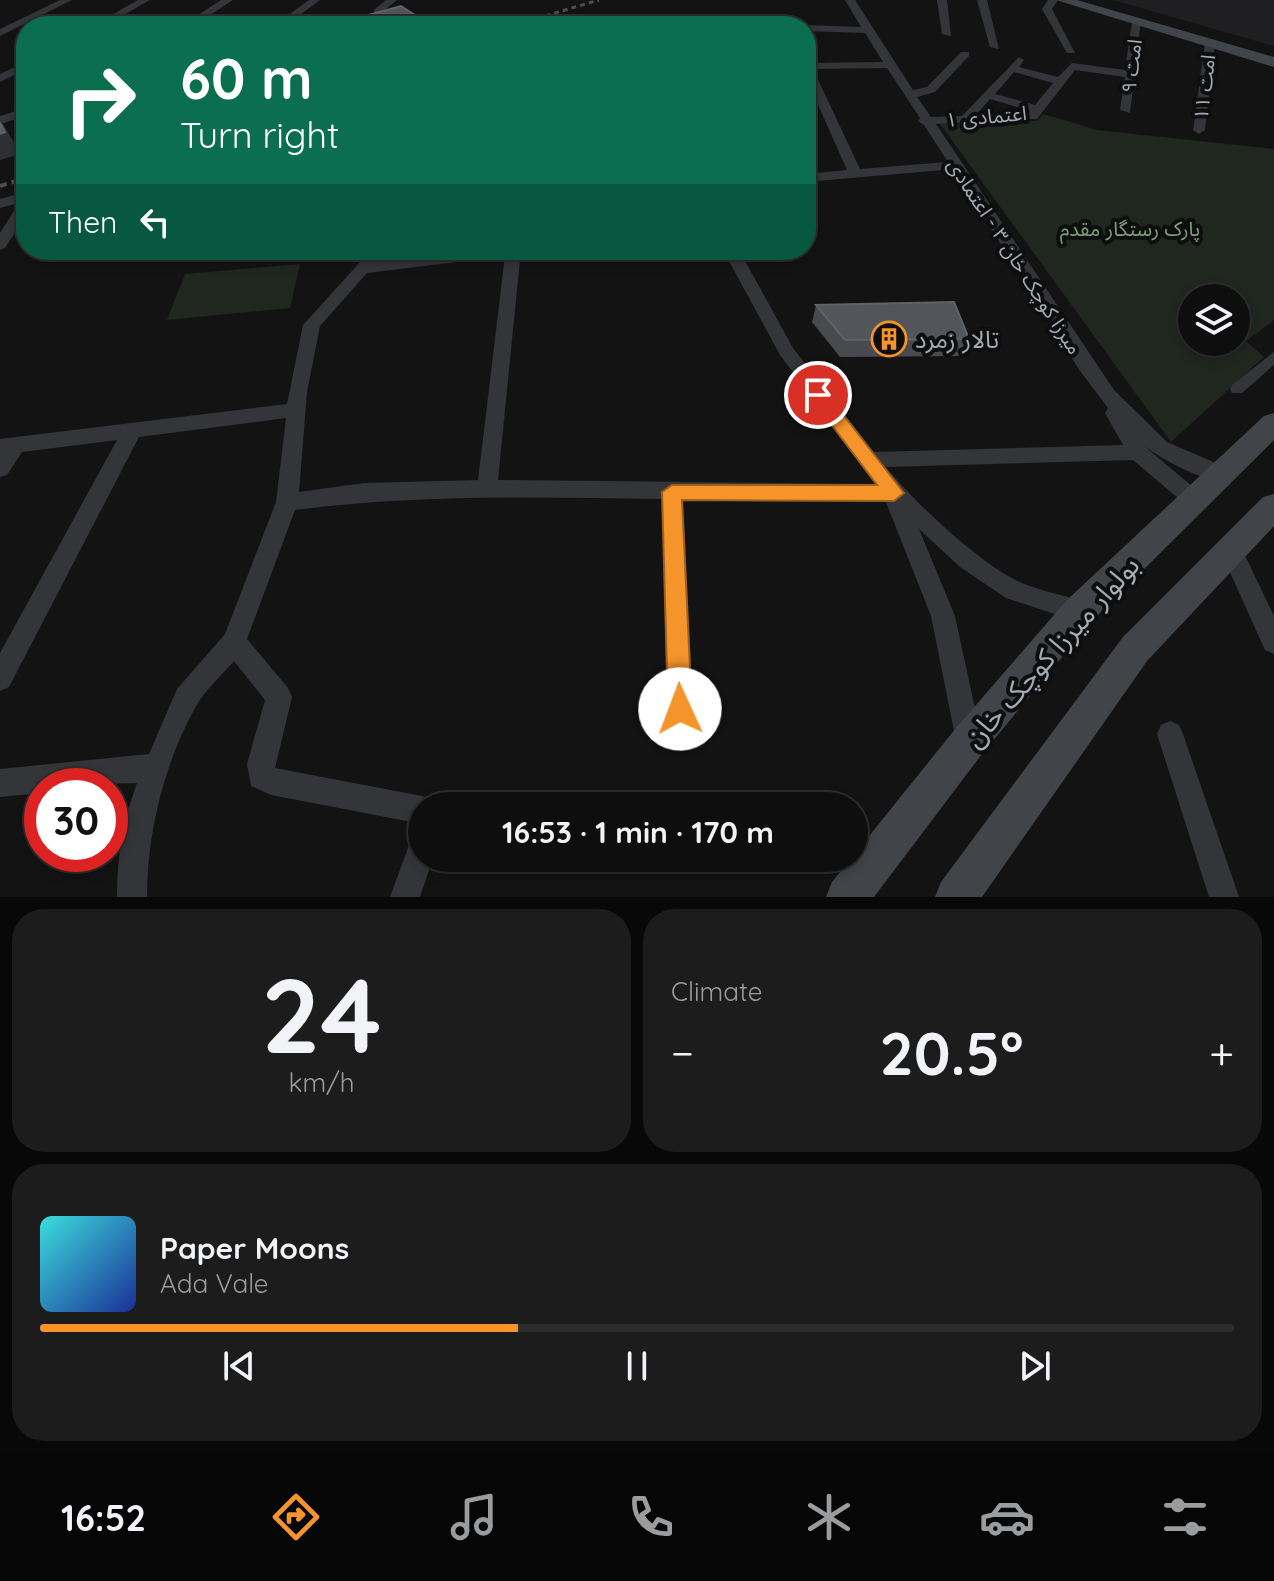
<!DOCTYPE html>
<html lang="en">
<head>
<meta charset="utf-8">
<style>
	:root { --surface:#0e0e0f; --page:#1c1c1d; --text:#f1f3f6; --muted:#9b9c9e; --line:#2e2e2f; --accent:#f4942b }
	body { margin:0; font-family:Quicksand,"Noto Sans Arabic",sans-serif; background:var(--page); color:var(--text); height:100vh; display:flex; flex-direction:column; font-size:30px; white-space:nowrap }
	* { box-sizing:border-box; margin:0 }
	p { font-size:26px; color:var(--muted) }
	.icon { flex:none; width:44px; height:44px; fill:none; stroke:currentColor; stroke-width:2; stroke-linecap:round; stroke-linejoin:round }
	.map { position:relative; height:897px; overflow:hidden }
	.drawer { display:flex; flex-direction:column; gap:12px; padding:12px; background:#080808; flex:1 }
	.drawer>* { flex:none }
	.top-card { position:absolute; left:16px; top:16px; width:800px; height:244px; border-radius:32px; box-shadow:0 4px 12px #0003,0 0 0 2px var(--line); background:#0b6e4f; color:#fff; overflow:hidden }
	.controls { position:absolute; left:1178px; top:284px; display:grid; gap:16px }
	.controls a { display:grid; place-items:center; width:72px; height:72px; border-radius:50%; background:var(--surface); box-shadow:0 4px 12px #0003,0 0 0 2px var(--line); font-size:40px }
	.speed { position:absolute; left:24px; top:768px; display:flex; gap:16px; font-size:40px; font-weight:700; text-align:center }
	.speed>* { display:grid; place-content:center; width:104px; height:104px; border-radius:50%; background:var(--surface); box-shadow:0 4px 12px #0003,0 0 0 2px var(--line); line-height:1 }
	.speed .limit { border:12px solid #d22; background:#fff; color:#111 }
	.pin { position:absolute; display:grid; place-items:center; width:68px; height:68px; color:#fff; margin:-34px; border:4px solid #fff; border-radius:50%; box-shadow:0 2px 8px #0007 }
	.me { position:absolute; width:88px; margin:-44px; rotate:358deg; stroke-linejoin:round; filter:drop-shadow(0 0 6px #0008) }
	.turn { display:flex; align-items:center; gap:28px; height:168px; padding:0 32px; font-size:36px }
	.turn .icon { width:104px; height:104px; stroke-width:2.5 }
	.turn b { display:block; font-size:56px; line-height:68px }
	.then { display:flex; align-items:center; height:76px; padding:0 32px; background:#0003; gap:16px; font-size:30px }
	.big { font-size:60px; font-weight:700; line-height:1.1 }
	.drawer .card { flex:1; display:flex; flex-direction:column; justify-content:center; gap:12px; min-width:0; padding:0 28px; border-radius:32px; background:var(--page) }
	.drawer .dial { align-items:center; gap:0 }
	.dial b { font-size:104px; line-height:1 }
	.song { display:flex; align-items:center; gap:24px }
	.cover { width:96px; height:96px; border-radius:12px; background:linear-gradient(135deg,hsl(180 70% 55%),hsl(230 70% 35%)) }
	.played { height:8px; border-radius:4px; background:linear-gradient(90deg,var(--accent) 40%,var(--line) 40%) }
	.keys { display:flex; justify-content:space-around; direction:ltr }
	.heat { display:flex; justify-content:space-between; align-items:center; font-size:44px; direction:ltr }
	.drawer .tiles { flex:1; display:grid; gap:12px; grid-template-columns:1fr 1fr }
	.card:last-child { grid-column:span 2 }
	.trip { position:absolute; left:408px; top:792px; width:460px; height:80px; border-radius:40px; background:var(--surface); box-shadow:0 4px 12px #0003,0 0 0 2px var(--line); font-weight:700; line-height:80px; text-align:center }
	.tab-bar { display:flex; height:128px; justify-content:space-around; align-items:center; background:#060606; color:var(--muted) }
	.tab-bar .icon { width:56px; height:56px }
	.tab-bar .on { color:var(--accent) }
	.tab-bar b { font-size:36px; color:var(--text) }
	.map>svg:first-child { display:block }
	.built { fill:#1f1f21 }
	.green { fill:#1f271f; fill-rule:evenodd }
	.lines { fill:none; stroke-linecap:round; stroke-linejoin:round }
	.pedestrian { fill:#333539; fill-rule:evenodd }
	.minor { fill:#333539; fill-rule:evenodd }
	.secondary { fill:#414449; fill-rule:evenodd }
	.rail-far1 { stroke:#4a4d52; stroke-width:3; stroke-dasharray:5 4; stroke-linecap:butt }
	.rail { stroke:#4a4d52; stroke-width:4; stroke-dasharray:7 5; stroke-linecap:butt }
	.wall { fill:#484a4f }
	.shaded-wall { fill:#2f3033 }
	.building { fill:#52555a; stroke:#5f6268; stroke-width:2 }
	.route { fill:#f4942b; stroke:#9f601c; stroke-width:2 }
	.labels { text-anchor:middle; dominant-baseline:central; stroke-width:8; stroke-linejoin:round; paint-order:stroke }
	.far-street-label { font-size:20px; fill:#a4acb5; stroke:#0e0e0f }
	.far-park-label { font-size:20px; fill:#7da07a; stroke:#0e0e0f }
	.poi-label { font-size:24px; fill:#a4acb5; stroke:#0e0e0f; text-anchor:start }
	.near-street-label { font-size:28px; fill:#a4acb5; stroke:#0e0e0f }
</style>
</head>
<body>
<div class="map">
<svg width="1274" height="897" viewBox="0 0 1274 897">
	<rect width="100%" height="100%" fill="#131314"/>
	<path class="built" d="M1113 0H1274V46Z"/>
	<path class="green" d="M1044 114 1097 130 1274 149V320L1246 341 1264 357 1171 442 940 124 1036 121ZM1192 298H1236V342H1192Z
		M300 264 290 308 167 320 185 274Z"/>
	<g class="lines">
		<path class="pedestrian" d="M1274 352V365L1242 393H1232L1230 389 1232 385Z"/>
		<path class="minor" d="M60 0H72L0 36V29Z
			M138 0H150L104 26H92Z
			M221 0H233L193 26H181Z
			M309 0H320L285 26H273Z
			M386 0H397L380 14H374V10Z
			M845 0H855L913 90 927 87 961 52H969V56L935 92 917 97 931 117 962 116 1019 57 1024 60 1019 67 1058 77 1072 63 1125 70 1132 22 1141 20 1130 113 1120 110 1125 77 1075 70 1037 119 936 124 1114 390 1167 442 1225 467 1228 473 1225 479C1207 485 1158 457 1143 445L1199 492 1203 498 1199 504 1192 507 1185 504 1133 460 886 467C914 502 982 566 1022 583 1043 592 1066 595 1087 603L1091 611 1087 619 1079 622 1006 598 960 567 919 529 955 616 982 741 978 750 969 754 960 750 956 741 931 616 886 502 683 499 693 709 689 718 680 722 671 718 667 709 662 499C539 497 417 494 295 510L247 639 288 688 292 697 275 768 422 796 432 800 435 806H422V824L271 795 251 786 247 764 265 700 234 661C221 676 204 691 195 708 164 764 147 833 147 897H117C117 856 123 821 137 783L42 786V793L0 797V769L149 754 177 689 225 634 276 502 286 418 139 437 9 687 0 691V653L117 440 22 452 7 475 0 477V439L287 404 303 325 371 250H387L376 262 475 250H521L498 480 875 484 780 355 723 250H739L793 348 874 452 1123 445 1105 413 1108 408 1080 371 954 169 806 182V174L847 170 806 78V63L883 62 865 33 806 31V26H802L806 25 861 27ZM887 68 920 118 918 121 924 125 948 162 860 169 813 69ZM1014 72 1053 83 1035 105 995 94ZM990 99 1031 111 976 115ZM505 256 478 480 364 483 299 492 307 392 320 326 367 273Z
			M937 0H947L951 36 942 34Z
			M977 0H987L999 49 990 47Z
			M1048 0H1058L1052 9 1075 53H1067L1042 9Z
			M703 15 721 24 712 26 702 21 549 26 554 23Z
			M1210 40 1215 43 1205 130 1199 134 1193 130 1205 43Z
			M26 62V69L0 82V74Z
			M26 108V116L0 124V116Z
			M26 192V215L5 248 0 250V233L19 203 0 208V199Z
			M1230 538 1238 541 1274 616V654L1265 650 1219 548 1222 541Z
			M1170 721 1179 725 1183 734 1239 897H1209L1157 734 1161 725Z
			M422 832V858H433L420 897H390L412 837Z"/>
		<path class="secondary" d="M1056 0H1077L1274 57V67Z
			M1274 413V440L1091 622 982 754 874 897H826L832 882 956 728 1067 600 1264 416Z
			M1274 494V526L1147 661 982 897H935L941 882 1123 637 1263 497Z"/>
		<path class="rail-far1" d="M511 26 599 0"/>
		<path class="rail" d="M0 186 26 178"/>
	</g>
	<path class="wall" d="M816 305 969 339 960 356 840 357 812 322Z"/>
	<path class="shaded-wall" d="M418 17 420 26H385Z
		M0 119 21 154 0 160Z"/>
	<path class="building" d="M401 6 418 17 385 26H339L335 24Z
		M0 123 5 132 0 134Z
		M954 302 969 339 845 340 816 305Z"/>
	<path class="route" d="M818 388 824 390 904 493 894 501 682 500 692 709 688 717 680 721 672 717 668 709 662 492 672 485H877L812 399 810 395Z"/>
	<defs>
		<g id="building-ring" transform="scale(1.8)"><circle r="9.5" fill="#0e0e0f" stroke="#f4942b" stroke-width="1.5"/><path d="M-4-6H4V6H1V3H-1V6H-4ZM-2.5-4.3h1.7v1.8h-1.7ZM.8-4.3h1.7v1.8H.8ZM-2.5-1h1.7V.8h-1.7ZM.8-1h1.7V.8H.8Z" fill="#f4942b"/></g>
	</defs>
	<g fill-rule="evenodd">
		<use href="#building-ring" x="889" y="339"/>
	</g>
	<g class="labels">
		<g class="far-street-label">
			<text transform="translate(1131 66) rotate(-83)">امت ۹</text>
			<text transform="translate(1204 87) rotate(-83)">امت ۱۱</text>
			<text transform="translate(986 116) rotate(-5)">اعتمادی ۱</text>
			<text transform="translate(1015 256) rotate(57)">میرزا کوچک خان ۳ - اعتمادی</text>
		</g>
		<g class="far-park-label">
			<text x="1130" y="228">پارک رستگار مقدم</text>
		</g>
		<g class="poi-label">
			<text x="915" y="339">تالار زمرد</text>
		</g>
		<g class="near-street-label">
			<text transform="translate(1051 651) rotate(-48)">بولوار میرزا کوچک خان</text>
		</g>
	</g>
</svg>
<div class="controls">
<a><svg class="icon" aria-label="layers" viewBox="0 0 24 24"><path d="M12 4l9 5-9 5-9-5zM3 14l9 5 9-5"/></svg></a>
</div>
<div class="speed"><div class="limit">30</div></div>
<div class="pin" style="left:818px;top:395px;background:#d93025"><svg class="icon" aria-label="arrive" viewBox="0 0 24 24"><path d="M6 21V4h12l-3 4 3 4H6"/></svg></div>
<svg class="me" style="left:680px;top:709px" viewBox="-20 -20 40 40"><circle r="19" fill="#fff"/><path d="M0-13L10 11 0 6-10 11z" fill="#f4942b"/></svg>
<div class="trip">16:53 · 1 min · 170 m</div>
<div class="top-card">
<div class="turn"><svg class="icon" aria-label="right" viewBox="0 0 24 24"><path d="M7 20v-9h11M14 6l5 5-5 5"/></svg><div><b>60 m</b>Turn right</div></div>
<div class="then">Then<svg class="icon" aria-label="left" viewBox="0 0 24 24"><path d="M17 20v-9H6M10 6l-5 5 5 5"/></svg></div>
</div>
</div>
<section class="drawer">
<div class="tiles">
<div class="card dial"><b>24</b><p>km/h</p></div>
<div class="card"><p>Climate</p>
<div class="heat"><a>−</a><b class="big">20.5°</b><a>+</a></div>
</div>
<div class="card">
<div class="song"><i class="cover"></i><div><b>Paper Moons</b><p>Ada Vale</p></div></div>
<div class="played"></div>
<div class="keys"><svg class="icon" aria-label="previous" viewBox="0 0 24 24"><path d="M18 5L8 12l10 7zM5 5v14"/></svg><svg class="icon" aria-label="pause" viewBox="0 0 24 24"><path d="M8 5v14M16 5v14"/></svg><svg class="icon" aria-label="next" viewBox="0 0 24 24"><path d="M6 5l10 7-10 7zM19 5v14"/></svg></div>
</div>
</div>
</section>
<nav class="tab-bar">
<b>16:52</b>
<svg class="icon on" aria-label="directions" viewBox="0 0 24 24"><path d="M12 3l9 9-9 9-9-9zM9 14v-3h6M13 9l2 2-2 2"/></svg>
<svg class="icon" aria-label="music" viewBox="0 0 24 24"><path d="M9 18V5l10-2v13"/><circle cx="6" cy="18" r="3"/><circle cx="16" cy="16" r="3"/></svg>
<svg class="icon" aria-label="phone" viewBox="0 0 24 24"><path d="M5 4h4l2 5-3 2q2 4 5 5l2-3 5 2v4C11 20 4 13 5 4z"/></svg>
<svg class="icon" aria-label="climate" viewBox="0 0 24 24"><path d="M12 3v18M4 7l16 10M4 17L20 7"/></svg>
<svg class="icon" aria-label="car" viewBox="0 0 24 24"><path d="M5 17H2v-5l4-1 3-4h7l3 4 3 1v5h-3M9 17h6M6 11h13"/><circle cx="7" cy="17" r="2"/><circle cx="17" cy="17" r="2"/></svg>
<svg class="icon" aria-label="filters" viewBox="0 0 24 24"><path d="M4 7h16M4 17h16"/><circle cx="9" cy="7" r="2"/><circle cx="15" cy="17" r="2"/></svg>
</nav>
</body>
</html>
